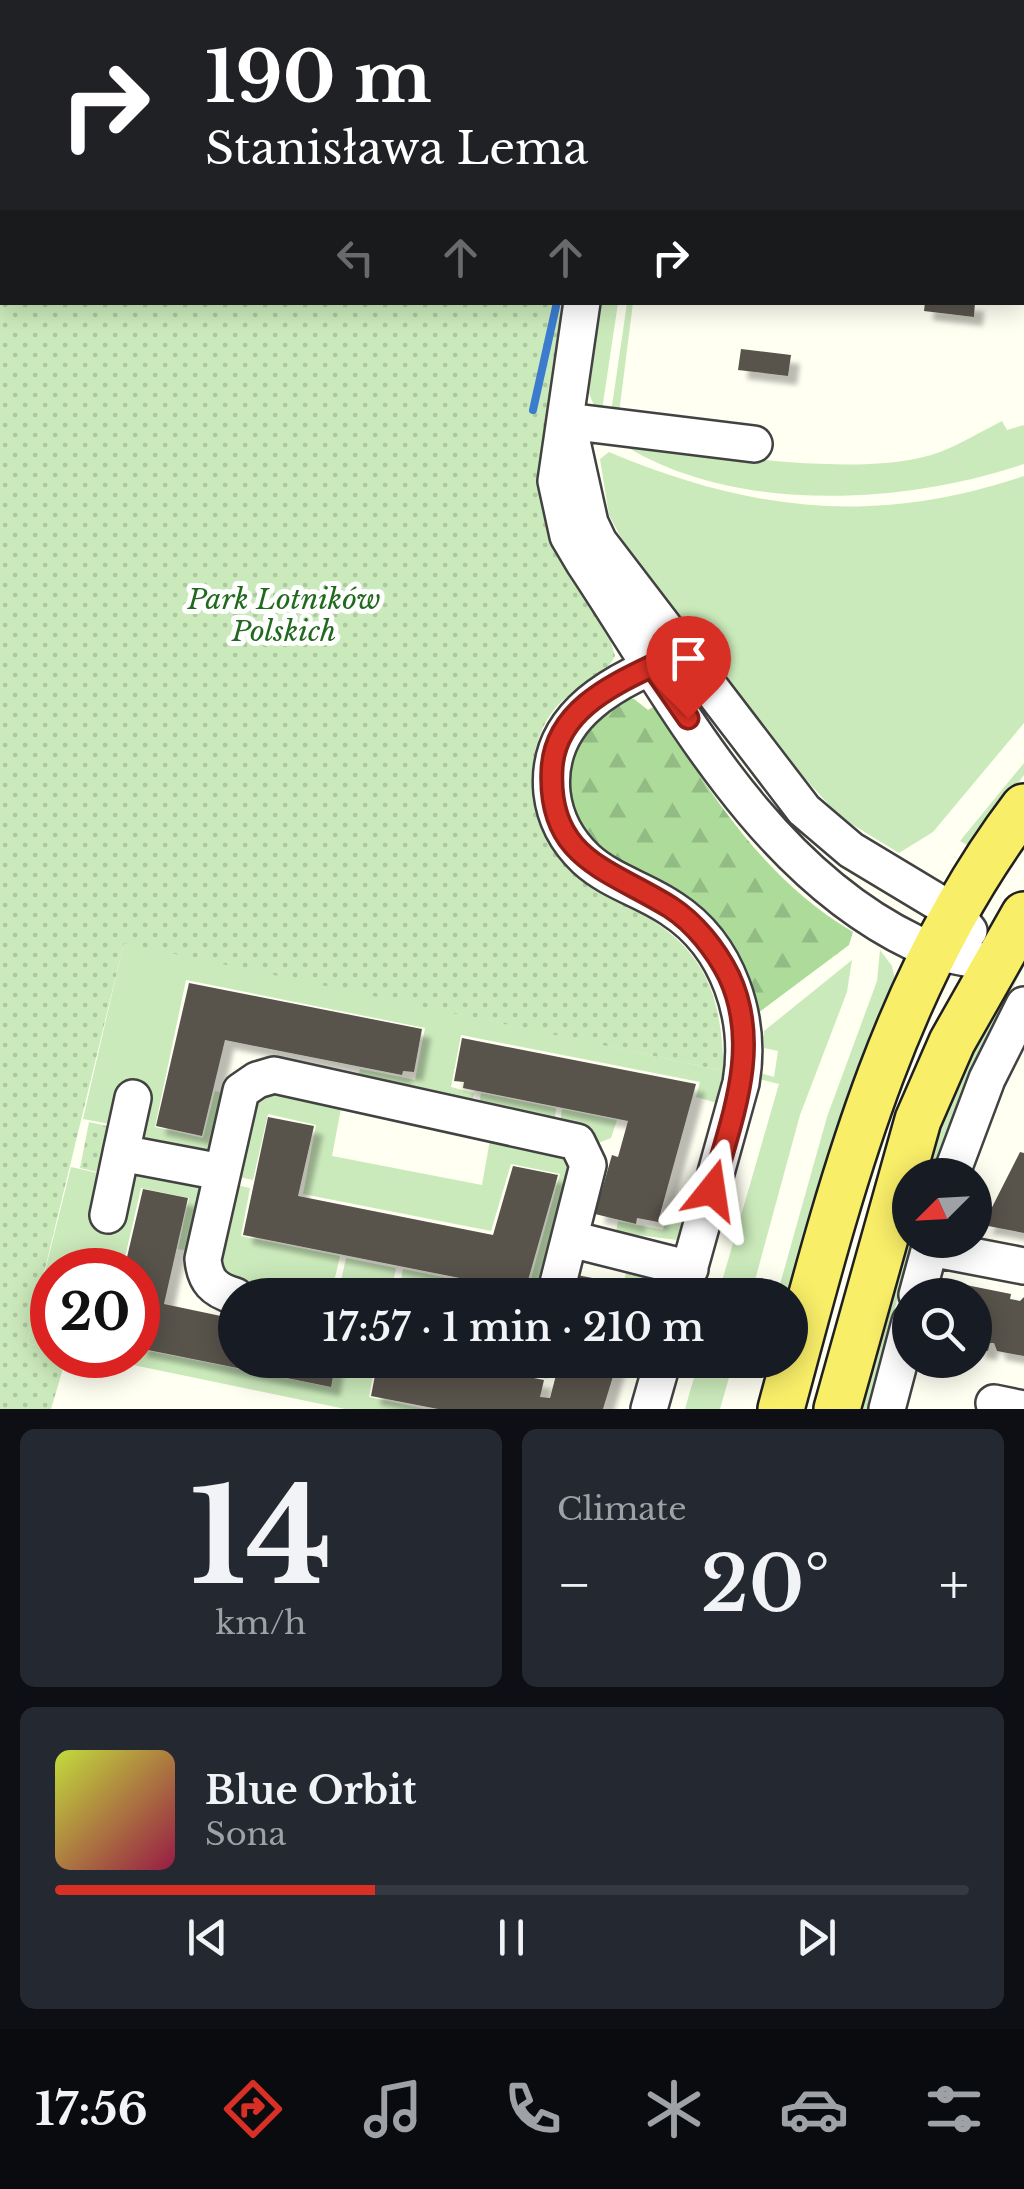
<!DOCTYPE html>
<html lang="en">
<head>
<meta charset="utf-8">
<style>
	:root { --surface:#171b24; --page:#242831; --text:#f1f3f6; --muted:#9ea1a6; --line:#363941; --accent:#d93025 }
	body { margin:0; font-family:"Libre Baskerville",serif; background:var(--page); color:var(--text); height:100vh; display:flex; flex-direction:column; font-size:38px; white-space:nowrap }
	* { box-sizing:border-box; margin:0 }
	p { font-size:32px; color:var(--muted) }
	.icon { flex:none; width:55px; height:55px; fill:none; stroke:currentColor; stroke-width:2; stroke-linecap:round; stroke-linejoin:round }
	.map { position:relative; height:1409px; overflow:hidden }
	.sheet { display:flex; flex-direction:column; gap:20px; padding:20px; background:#0d0f14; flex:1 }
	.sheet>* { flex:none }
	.hud { position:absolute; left:0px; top:0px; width:1025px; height:305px; box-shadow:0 5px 25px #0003; background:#202124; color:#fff; overflow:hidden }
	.needle { width:65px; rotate:246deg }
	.tools { position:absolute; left:892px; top:1158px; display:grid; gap:20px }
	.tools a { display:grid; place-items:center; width:100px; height:100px; border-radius:50%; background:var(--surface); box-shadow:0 5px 25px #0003; font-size:50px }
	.speed { position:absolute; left:30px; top:1248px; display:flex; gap:20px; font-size:50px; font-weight:700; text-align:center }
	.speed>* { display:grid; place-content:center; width:130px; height:130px; border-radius:50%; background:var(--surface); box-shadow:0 5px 25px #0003; line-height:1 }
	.speed .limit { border:15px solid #d22; background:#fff; color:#111 }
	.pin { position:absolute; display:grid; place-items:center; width:85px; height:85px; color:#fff; margin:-102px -42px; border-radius:50% 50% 50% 0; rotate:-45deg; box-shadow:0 0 10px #0007 }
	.pin .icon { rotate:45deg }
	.me { position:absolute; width:110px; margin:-55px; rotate:15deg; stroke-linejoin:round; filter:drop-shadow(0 0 8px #0008) }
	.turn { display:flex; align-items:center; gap:35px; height:210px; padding:0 40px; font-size:45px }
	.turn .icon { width:130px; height:130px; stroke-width:2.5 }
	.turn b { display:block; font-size:70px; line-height:85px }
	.lanes { display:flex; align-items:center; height:95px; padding:0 40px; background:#0003; justify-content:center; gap:50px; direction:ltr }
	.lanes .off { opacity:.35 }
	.big { font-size:75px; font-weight:600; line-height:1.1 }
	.sheet .widget { flex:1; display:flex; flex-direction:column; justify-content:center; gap:15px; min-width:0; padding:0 35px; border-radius:15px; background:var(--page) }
	.sheet .dial { align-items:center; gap:0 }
	.dial b { font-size:130px; line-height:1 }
	.song { display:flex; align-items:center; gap:30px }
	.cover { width:120px; height:120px; border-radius:15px; background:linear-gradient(135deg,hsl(70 70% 55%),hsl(340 70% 35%)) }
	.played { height:10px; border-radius:5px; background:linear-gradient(90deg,var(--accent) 35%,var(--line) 35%) }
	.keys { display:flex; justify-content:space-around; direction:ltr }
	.heat { display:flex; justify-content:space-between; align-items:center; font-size:55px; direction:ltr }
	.sheet .tiles { flex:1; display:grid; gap:20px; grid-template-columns:1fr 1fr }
	.widget:last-child { grid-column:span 2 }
	.trip { position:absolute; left:218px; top:1278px; width:590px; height:100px; border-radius:50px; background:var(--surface); box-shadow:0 5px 25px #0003; font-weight:600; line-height:100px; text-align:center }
	.tabs { display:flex; height:160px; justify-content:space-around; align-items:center; background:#090b0e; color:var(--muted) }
	.tabs .icon { width:70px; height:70px }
	.tabs .current { color:var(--accent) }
	.tabs b { font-size:45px; color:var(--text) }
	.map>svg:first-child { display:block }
	.grass { fill:#cbeabb }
	.forest { fill:url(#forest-firs) }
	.park { fill:url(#park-dots) }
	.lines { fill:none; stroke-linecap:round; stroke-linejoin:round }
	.stream { stroke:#3c7ccf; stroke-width:8 }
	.building { fill:#58534c; filter:url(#shadow) }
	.minor-casing { stroke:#424242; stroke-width:40 }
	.major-casing { stroke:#202020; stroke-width:50 }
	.minor { stroke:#fff; stroke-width:35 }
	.major { stroke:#f9ee68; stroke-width:45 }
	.route-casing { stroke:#8d1f18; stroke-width:25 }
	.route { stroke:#d93025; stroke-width:18 }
	.labels { text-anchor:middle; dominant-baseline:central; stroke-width:10; stroke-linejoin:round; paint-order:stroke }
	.park-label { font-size:28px; font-style:italic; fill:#21691e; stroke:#fff }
</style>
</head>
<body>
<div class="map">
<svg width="1024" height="1409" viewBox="0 0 1024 1409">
	<defs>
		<pattern id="forest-firs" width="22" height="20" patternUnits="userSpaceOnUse" patternTransform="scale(2.5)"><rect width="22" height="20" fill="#acdb9a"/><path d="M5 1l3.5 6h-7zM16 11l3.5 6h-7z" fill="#93bb84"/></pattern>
		<pattern id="park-dots" width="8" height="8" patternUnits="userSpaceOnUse" patternTransform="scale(2.5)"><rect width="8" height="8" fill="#cbeabb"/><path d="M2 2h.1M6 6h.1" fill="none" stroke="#adc8a0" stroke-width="1.8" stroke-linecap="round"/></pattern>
		<filter id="shadow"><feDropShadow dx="9" dy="9" stdDeviation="2.5" flood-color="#0004"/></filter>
	</defs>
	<rect width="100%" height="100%" fill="#fffff2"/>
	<path class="grass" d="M600 303H618L602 410 594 406 589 393Z
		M627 303H633L619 413H611Z
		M1002 421 1007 430 1024 425V464C902 505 731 515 619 442 702 452 863 481 940 452 961 444 982 431 1002 421Z
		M609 452C752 512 875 526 1024 476V723L933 832 899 853 840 817 799 772 626 547 609 515 600 459Z
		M1024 763V775L971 847 960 841Z
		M124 942 724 1071 717 1103 696 1097 700 1082 461 1035 451 1087 474 1093 471 1110 356 1088 360 1069 415 1080 425 1028 186 980 155 1127 203 1138 215 1091 235 1096 218 1168 147 1151 121 1126 83 1119Z
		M1024 943V966L973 1066 931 1175H919L940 1116Z
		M880 950 892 966 897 989 786 1295H777L827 1117 877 981Z
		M852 960 847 992 800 1115 751 1295H718L779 1084 759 1079 760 1073 774 1077 778 1051 764 1048V1031Z
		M256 1085 343 1098 332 1156 482 1185 491 1134 577 1159 545 1295H457L459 1282 527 1293 560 1174 511 1164 491 1231 303 1194 316 1125 268 1114 253 1180 230 1175Z
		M481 1093 556 1108 554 1129 477 1114Z
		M562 1109 617 1120 611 1138 591 1146 559 1129Z
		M71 1167 111 1176 142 1169 204 1184 198 1253 178 1249 189 1198 141 1188 122 1270H52V1349L27 1343Z
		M228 1183 250 1188 241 1236 340 1256 331 1295H284L230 1284 213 1253Z
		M910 1206 913 1240 868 1409H856Z
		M669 1209 690 1214 677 1240 616 1232 618 1221 663 1230Z
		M346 1258 396 1268 391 1295H338Z
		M403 1269 452 1279 449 1295H398Z
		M627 1269 665 1280V1295H643L644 1289 623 1285Z
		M138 1349 330 1387 336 1360H376L369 1397 425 1409H345L85 1355H138Z
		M504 1360H552L547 1379 501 1370Z
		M699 1360H734L720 1409H685Z"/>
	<path class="forest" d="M624 698 634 699 648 710 655 706C709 792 764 880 853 932L849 945 758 1013 749 988 583 835C570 804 558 755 583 726 593 715 612 707 624 698Z"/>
	<path class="park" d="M0 0H604L2 2V302L566 303 548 423 616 635 610 639 615 656C601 686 557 685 539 738 531 759 530 785 535 806 554 894 650 895 696 961 719 994 722 1032 724 1071L124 943 27 1343 52 1349V1355H67L51 1409H0Z
		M89 1122 120 1129 110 1175 80 1168Z"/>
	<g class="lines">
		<path class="stream" d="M592 0V2
			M533 410 557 302"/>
	</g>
	<path class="building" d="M925 302H975L974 317 924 311Z
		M741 349 791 355 788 376 738 370Z
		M189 983 422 1029 414 1072 403 1071 402 1075 225 1040 202 1136 156 1126Z
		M462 1038 696 1084 658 1222 637 1218 636 1224 595 1214 612 1155 618 1157 628 1121 463 1088 464 1082 454 1081Z
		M268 1117 314 1126 298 1196 493 1235 513 1166 558 1175 525 1291 243 1235Z
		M1020 1152 1024 1153V1233L983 1225Z
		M143 1189 188 1198 164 1304 235 1319V1360H336L331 1387 138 1348V1270H124Z
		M577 1275 618 1283 617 1290 633 1295H571Z
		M961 1284 1011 1294 1010 1299 1020 1301 1024 1297V1356L997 1351 994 1343H990L988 1351 976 1349 975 1295H958Z
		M378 1360H442L544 1380 540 1397 550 1398 560 1360H618L603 1409H438L371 1396Z"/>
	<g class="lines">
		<g class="minor-casing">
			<path id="minor" d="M723 0V2
				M620 2 621 0
				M683 2V0
				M582 302 556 481 568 536 584 563C675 700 760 869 915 943 939 955 969 958 996 964
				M567 421 754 444
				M571 437 590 523 599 542 804 810 851 850 954 912 969 931
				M681 654C619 679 544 713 552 793 555 819 567 841 586 859 611 882 645 890 672 909 729 946 752 1019 741 1083L682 1295
				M121 1153 133 1098
				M951 1175 987 1079 1024 1005
				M108 1215 121 1153 221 1172
				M571 1239 690 1269
				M930 1248 1024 1266
				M917 1295 932 1240
				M235 1296C214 1290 205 1281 203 1259L241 1091 257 1080 274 1075 577 1142 588 1165 555 1295
				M994 1403 1023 1409
				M649 1409 663 1360
				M887 1409 910 1322"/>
		</g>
		<g class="major-casing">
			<path id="major" d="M781 1409C838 1198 889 984 1024 807
				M837 1409 918 1120 952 1042 1024 915"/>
		</g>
		<use href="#minor" class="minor"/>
		<use href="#major" class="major"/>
	</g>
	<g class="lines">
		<g class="route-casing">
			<path id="route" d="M688 718 652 666C608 687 555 713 552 769 547 859 609 869 670 907 695 923 716 950 729 976 762 1047 731 1119 712 1190"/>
		</g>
		<use href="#route" class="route"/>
	</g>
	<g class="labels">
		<g class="park-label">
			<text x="284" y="599">Park Lotników<tspan x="284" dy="32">Polskich</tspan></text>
		</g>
	</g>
</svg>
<div class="tools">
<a><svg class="needle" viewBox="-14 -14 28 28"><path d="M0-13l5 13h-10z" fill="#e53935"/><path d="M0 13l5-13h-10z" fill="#9ea1a6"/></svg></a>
<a><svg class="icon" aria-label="search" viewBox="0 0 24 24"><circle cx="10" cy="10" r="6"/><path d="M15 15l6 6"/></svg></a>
</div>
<div class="speed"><div class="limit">20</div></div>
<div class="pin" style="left:688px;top:718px;background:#d93025"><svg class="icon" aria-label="arrive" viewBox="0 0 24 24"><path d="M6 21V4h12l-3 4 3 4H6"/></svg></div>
<svg class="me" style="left:712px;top:1190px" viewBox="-20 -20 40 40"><path d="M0-17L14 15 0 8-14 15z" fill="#d93025" stroke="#fff" stroke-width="4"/></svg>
<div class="trip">17:57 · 1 min · 210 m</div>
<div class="hud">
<div class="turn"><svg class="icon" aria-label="right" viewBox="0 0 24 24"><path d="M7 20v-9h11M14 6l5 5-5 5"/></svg><div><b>190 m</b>Stanisława Lema</div></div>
<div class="lanes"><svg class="icon off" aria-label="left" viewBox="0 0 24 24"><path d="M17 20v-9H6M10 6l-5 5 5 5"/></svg><svg class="icon off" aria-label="ahead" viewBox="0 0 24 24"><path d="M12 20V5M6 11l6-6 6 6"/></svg><svg class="icon off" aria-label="ahead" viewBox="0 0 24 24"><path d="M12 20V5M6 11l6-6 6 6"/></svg><svg class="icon" aria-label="right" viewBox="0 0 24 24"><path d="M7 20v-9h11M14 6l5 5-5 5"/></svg></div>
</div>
</div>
<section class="sheet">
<div class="tiles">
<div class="widget dial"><b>14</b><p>km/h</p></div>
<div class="widget"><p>Climate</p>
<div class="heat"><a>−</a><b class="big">20°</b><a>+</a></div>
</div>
<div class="widget">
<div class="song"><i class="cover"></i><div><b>Blue Orbit</b><p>Sona</p></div></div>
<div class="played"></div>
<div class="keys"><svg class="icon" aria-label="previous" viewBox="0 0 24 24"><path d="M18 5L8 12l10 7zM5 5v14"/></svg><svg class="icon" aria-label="pause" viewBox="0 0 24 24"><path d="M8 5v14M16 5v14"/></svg><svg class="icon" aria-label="next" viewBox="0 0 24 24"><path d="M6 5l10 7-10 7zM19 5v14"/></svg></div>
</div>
</div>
</section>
<nav class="tabs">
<b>17:56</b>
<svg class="icon current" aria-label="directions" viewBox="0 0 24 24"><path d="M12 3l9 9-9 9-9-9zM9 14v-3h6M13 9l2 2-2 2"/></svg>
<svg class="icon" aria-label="music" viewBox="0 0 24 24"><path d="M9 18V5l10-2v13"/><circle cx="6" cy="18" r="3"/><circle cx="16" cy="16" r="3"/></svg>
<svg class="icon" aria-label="phone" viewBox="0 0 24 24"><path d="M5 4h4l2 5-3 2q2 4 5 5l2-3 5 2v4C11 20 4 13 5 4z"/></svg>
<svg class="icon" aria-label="climate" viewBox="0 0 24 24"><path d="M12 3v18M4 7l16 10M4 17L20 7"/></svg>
<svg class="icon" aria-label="car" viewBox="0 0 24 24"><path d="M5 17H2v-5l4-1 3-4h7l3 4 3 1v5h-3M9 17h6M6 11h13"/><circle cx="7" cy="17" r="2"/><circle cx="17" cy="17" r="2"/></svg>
<svg class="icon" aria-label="filters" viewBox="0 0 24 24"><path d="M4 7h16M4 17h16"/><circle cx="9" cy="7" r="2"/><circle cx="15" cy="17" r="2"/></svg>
</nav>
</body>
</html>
